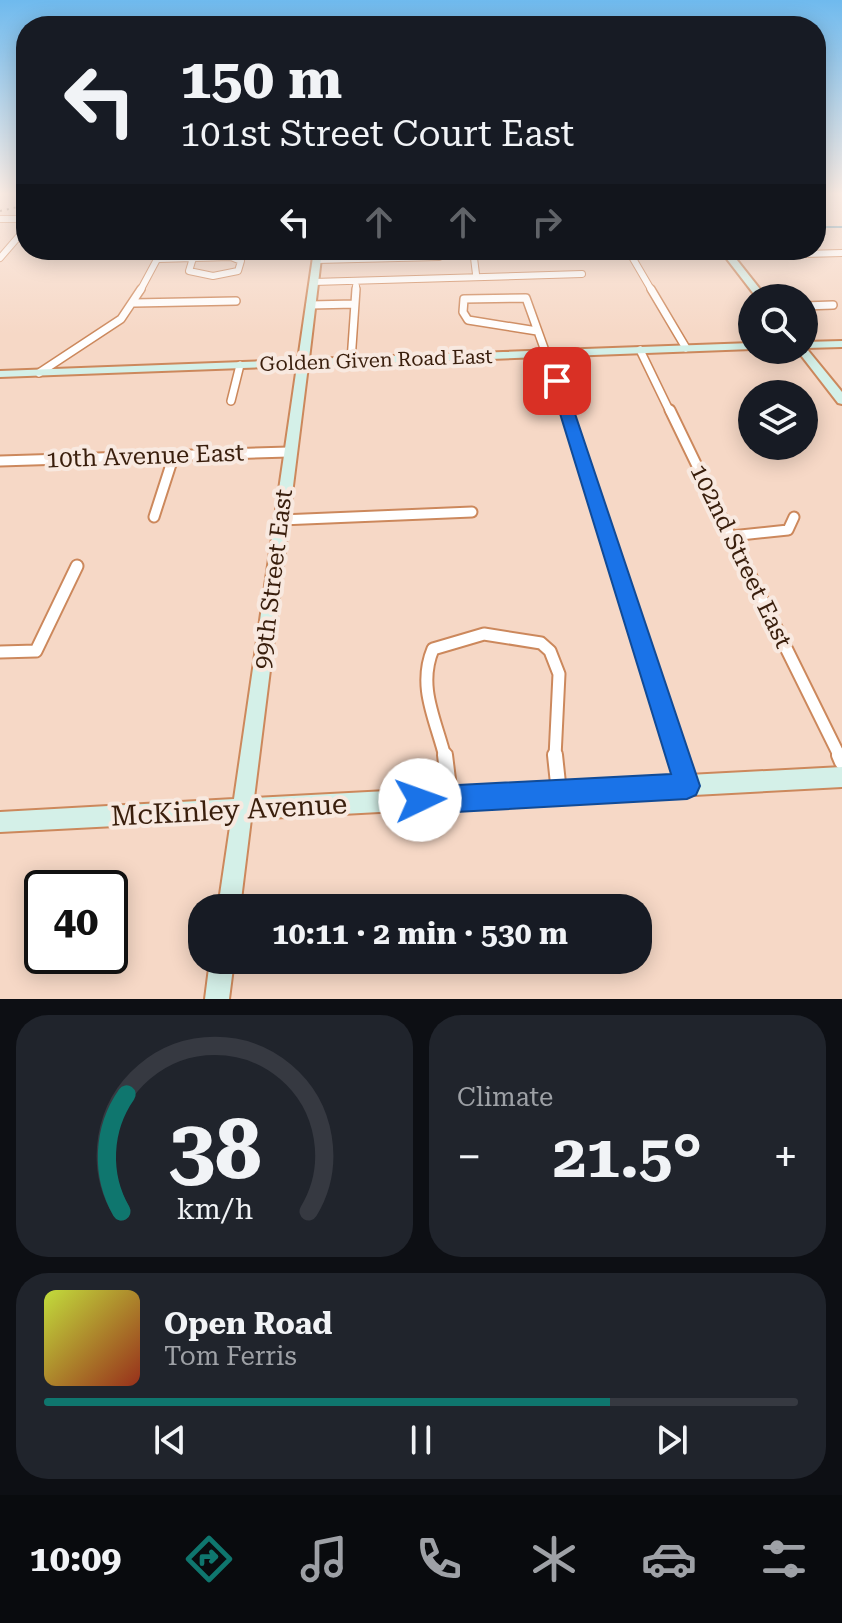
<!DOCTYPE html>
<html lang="en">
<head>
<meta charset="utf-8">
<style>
	:root { --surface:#171b24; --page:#20242c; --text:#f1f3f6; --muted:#9ea1a6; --line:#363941; --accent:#0f766e }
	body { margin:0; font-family:"Roboto Serif",serif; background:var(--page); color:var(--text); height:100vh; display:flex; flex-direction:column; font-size:30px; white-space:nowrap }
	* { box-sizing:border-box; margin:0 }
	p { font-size:26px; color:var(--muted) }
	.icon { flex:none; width:44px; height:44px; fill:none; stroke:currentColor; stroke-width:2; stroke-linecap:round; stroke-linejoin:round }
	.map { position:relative; height:999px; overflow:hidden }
	.details { display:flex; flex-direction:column; gap:16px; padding:16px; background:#0d0f14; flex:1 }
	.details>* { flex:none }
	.top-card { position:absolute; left:16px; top:16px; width:810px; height:244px; border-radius:32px; box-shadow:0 4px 20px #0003; background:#171b24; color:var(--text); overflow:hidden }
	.fabs { position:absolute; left:738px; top:284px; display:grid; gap:16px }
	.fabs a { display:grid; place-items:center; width:80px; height:80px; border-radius:50%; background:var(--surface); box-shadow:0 4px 20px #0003; font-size:40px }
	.speed { position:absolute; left:24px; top:870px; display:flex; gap:16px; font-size:40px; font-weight:700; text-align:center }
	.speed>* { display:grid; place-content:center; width:104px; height:104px; border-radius:50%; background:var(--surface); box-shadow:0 4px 20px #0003; line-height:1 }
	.speed .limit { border:4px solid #111; border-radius:12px; background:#fff; color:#111 }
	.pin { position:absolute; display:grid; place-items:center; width:68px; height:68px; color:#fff; margin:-34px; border-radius:16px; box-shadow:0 4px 12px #0006 }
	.me { position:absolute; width:88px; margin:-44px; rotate:87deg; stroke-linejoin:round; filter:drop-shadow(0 0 6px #0008) }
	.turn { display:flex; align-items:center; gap:28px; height:168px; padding:0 32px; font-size:36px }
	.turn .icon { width:104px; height:104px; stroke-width:2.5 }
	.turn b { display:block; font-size:56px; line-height:68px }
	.lanes { display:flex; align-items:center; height:76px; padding:0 32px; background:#0003; justify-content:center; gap:40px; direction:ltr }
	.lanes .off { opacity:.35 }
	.big { font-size:60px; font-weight:700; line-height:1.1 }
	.details .card { flex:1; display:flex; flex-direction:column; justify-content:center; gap:12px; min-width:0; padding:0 28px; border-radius:32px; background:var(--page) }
	.details .dial { align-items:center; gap:0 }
	.dial svg { height:208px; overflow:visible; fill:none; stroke:var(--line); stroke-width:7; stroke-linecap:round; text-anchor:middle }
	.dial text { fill:var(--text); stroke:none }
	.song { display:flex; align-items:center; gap:24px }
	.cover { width:96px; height:96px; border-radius:12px; background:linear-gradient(135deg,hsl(70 70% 55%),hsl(10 70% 35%)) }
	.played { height:8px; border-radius:4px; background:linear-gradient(90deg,var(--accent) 75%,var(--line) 75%) }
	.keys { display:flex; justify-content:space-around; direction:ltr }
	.heat { display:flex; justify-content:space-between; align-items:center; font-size:44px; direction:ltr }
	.details .tiles { flex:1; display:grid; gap:16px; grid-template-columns:1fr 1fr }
	.card:last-child { grid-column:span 2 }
	.trip { position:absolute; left:188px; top:894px; width:464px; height:80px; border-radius:32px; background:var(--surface); box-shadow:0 4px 20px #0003; font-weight:700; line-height:80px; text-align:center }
	.menu { display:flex; height:128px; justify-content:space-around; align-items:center; background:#090b0e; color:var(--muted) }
	.menu .icon { width:56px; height:56px }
	.menu .selected { color:var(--accent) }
	.menu b { font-size:36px; color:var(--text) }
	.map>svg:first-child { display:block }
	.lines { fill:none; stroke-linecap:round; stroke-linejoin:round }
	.stream { stroke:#5092b0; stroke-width:2 }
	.street-far4-casing { stroke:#cc885c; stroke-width:8 }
	.street-far3-casing { stroke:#cc885c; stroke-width:10 }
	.street-far2-casing { stroke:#cc885c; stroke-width:13 }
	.street-far1-casing { stroke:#cc885c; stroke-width:15 }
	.street-casing { stroke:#cc885c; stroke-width:18 }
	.secondary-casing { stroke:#cc885c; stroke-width:4 }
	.street-far4 { stroke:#fff; stroke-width:6 }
	.street-far3 { stroke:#fff; stroke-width:7 }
	.street-far2 { stroke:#fff; stroke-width:9 }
	.street-far1 { stroke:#fff; stroke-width:11 }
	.street { stroke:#fff; stroke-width:14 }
	.secondary { fill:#d4f0e8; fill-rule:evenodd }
	.rail { stroke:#705543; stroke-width:2; stroke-dasharray:2 5; stroke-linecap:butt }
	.route { fill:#1a73e8; stroke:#114b97; stroke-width:2 }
	.labels { text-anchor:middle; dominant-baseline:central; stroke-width:8; stroke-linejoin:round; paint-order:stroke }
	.far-street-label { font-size:20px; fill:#391e0c; stroke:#f8e9e0 }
	.street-label { font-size:24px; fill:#391e0c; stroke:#f8e9e0 }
	.near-street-label { font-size:28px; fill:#391e0c; stroke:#f8e9e0 }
</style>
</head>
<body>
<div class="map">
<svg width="842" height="999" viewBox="0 0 842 999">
	<rect width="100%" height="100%" fill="#f6d8c6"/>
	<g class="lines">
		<path class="stream" d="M816 227H842
			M439 250H446
			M692 250H698"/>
		<g class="street-far4-casing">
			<path id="street-far4" d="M0 219H26
				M473 250 476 274
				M628 250 652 291
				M729 256 842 253
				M231 257 241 261 238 271 213 276 189 271 193 258Z
				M0 258 26 228
				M158 259 193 258
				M316 260 439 257
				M313 282 582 274
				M140 291 162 250
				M356 291V286"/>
		</g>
		<g class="street-far3-casing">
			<path id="street-far3" d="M651 289 686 348
				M134 303 236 301
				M310 305 355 304
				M804 306 833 305
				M537 331 468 320 463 312 464 299 526 298 567 412
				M640 350 670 412
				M351 361 356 289
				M39 373 121 319 141 289
				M231 401 240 365"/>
		</g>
		<g class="street-far2-casing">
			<path id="street-far2" d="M566 410 616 565
				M670 410 745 565
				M0 461 289 452
				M154 517 174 455
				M281 520 472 512
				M731 536 788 530 794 517"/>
		</g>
		<g class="street-far1-casing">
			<path id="street-far1" d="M615 563 678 757
				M744 563 840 757
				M0 652 36 651 77 566
				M445 757C436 720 417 687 433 649L484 634 541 643 550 651 559 674 555 757"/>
		</g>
		<g class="street-casing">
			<path id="street" d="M445 755 450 796
				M555 755 559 793
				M677 755 687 786
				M839 755 842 762"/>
		</g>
		<g class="secondary-casing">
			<path id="secondary" d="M314 250H322L309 359 752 343V349L308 366 254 798 842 767V787L251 819 240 908H218L231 820 0 832V812L234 799 297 366 0 377V371L298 360Z
				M720 250H729L767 298H757Z
				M842 341V347L806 348 842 392V404L838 403 797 350H804V342Z
				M210 960H234L229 999H205Z"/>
		</g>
		<use href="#street-far4" class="street-far4"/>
		<use href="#street-far3" class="street-far3"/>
		<use href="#street-far2" class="street-far2"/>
		<use href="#street-far1" class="street-far1"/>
		<use href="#street" class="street"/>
		<use href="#secondary" class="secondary"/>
		<path class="rail" d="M0 211 26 205"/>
	</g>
	<linearGradient id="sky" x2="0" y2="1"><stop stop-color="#6fbaee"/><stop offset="0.58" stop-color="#fbede5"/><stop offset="1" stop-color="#fbede5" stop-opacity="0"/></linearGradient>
	<rect width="842" height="334" fill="url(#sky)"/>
	<path class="route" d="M552 377 564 381 700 786 696 795 687 799 420 814 410 810 406 800 410 791 420 787 671 774 550 381Z"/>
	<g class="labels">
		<g class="far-street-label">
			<text transform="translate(376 360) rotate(-2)">Golden Given Road East</text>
		</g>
		<g class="street-label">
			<text transform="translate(145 456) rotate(-2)">10th Avenue East</text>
			<text transform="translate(741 556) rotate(64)">102nd Street East</text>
			<text transform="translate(273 579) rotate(-83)">99th Street East</text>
		</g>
		<g class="near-street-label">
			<text transform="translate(229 810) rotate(-3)">McKinley Avenue</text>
		</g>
	</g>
</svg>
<div class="fabs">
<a><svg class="icon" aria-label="search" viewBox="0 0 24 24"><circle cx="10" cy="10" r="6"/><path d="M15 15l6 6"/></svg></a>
<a><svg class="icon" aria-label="layers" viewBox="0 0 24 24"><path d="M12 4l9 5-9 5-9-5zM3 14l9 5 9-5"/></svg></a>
</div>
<div class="speed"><div class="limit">40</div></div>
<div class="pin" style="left:557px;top:381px;background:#d93025"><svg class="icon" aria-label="arrive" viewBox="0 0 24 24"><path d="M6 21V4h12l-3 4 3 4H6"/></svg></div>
<svg class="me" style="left:420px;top:800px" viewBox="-20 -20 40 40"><circle r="19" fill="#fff"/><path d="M0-13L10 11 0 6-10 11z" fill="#1a73e8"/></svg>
<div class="trip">10:11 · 2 min · 530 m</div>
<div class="top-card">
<div class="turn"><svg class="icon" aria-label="left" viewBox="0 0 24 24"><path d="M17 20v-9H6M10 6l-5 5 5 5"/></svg><div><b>150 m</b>101st Street Court East</div></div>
<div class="lanes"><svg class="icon" aria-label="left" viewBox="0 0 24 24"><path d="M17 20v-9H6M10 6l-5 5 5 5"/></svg><svg class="icon off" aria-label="ahead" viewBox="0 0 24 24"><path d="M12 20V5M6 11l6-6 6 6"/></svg><svg class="icon off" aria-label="ahead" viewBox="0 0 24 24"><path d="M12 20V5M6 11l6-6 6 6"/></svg><svg class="icon off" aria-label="right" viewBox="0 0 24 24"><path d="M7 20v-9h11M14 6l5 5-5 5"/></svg></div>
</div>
</div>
<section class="details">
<div class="tiles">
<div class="card dial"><svg viewBox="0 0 100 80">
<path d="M14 69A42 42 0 1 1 86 69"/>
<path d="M14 69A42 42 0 0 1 16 24" stroke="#0f766e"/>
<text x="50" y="56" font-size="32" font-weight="700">38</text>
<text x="50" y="72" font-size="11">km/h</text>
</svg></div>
<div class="card"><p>Climate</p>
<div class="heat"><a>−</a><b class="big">21.5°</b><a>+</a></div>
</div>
<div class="card">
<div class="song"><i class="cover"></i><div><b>Open Road</b><p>Tom Ferris</p></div></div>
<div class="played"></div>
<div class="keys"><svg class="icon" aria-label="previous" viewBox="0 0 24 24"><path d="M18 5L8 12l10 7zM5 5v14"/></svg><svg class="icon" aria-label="pause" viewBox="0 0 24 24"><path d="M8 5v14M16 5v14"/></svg><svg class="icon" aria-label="next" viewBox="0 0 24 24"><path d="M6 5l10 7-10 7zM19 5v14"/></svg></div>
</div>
</div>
</section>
<nav class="menu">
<b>10:09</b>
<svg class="icon selected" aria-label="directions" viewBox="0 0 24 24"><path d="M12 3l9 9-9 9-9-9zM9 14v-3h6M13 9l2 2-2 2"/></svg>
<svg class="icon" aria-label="music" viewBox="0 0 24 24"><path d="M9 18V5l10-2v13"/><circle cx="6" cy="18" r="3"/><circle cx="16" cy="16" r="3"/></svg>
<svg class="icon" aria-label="phone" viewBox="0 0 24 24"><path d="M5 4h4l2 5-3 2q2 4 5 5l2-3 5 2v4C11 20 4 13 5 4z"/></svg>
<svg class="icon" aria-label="climate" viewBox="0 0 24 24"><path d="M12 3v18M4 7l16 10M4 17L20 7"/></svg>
<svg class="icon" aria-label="car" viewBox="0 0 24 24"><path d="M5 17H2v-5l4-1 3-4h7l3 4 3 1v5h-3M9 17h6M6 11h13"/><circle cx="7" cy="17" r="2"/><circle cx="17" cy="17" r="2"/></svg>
<svg class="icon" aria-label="filters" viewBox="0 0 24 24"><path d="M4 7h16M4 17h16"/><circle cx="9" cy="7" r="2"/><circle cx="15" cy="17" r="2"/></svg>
</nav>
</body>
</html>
